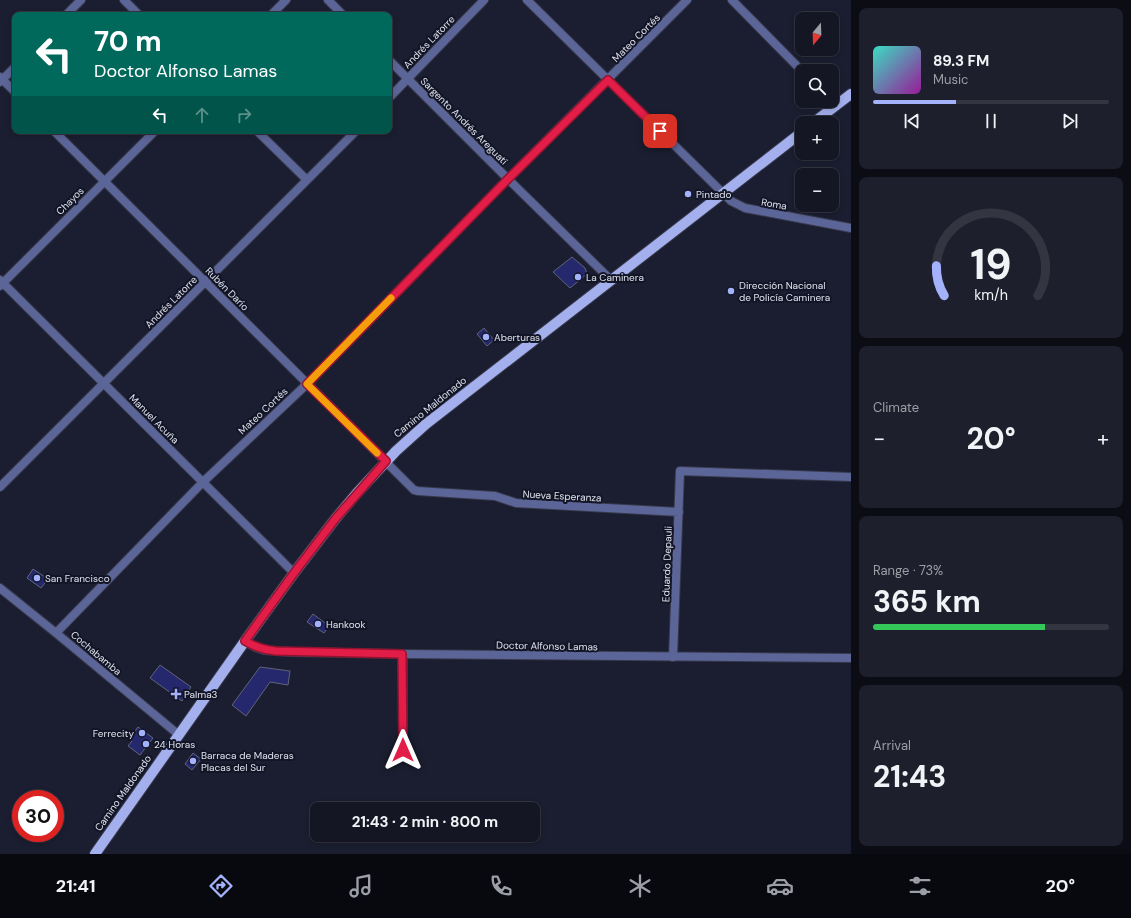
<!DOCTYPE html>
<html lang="en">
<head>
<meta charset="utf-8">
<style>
	:root { --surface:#141624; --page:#1d1f2c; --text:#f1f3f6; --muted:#9d9fa6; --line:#333541; --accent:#a4b2fc }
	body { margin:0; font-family:"DM Sans",sans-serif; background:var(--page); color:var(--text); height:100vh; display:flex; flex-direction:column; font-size:15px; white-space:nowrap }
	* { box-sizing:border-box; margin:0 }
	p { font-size:13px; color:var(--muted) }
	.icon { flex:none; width:22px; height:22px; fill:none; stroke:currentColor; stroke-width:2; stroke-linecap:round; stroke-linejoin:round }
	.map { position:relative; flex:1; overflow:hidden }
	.details { display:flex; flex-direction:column; gap:8px; padding:8px; background:#0b0c14; width:280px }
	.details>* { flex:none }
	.banner { position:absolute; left:12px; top:12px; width:380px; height:122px; border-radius:8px; box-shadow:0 2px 6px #0003,0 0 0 1px var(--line); background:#00695c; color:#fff; overflow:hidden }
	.needle { width:26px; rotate:199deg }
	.fabs { position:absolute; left:795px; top:12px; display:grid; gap:8px }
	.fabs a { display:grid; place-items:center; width:44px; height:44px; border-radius:8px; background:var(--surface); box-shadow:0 2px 6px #0003,0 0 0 1px var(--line); font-size:20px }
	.speed { position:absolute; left:12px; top:790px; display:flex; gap:8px; font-size:20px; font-weight:700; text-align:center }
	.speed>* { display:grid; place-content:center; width:52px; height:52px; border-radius:50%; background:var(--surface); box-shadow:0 2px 6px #0003,0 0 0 1px var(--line); line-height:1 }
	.speed .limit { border:6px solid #d22; background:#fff; color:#111 }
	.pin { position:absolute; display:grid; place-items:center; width:34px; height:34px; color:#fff; margin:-17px; border-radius:8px; box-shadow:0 2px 6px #0006 }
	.me { position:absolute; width:44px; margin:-22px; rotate:0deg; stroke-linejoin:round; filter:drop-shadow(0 0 3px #0008) }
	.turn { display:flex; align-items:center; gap:14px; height:84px; padding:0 16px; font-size:18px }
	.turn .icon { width:52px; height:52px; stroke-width:2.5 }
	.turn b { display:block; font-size:28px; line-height:34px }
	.lanes { display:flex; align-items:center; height:38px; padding:0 16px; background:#0003; justify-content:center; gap:20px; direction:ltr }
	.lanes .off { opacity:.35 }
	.big { font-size:30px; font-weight:700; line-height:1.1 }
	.details .tile { flex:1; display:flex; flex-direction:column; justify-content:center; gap:6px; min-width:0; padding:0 14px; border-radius:8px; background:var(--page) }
	.details .dial { align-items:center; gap:0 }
	.dial svg { height:104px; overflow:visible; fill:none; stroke:var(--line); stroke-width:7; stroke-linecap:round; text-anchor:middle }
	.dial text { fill:var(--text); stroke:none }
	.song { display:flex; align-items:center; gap:12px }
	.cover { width:48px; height:48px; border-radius:6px; background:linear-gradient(135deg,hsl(170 70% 55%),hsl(300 70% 35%)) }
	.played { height:4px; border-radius:2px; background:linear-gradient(90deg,var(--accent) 35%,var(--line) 35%) }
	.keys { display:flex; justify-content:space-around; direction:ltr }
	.heat { display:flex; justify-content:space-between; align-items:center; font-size:22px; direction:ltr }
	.charge { height:6px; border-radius:3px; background:linear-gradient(90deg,#34c759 73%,var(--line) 0) }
	.trip { position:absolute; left:310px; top:802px; width:230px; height:40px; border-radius:8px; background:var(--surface); box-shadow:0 2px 6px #0003,0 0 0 1px var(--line); font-weight:700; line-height:40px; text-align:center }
	.menu { display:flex; height:64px; justify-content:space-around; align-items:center; background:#08090e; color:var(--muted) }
	.menu .icon { width:28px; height:28px }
	.menu .selected { color:var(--accent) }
	.menu b { font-size:18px; color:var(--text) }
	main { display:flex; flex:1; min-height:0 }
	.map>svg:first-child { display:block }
	.building { fill:#25286c; stroke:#606479 }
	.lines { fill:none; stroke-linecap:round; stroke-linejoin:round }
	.minor-casing { stroke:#36394b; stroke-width:10 }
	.tertiary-casing { stroke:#36394b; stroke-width:10 }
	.primary-casing { stroke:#36394b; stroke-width:12 }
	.minor { stroke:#5c6597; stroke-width:8 }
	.tertiary { stroke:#5c6597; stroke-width:8 }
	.primary { stroke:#a4b0ed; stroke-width:10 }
	.route-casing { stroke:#92132f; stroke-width:10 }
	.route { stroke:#e11d48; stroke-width:7 }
	.slow { stroke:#f59e0b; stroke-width:7 }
	.poi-dot { fill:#a4b2fc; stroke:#121526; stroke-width:1.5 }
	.labels { text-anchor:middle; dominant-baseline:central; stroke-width:4; stroke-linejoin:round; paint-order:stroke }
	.street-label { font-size:10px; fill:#dfe2ee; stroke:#121526 }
	.poi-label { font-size:10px; fill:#dfe2ee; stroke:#121526; text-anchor:start }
</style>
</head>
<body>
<main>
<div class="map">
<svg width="851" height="854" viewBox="0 0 851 854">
	<rect width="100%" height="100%" fill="#1b1e30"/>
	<path class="building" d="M572 257 585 268 587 274 570 288 553 272Z
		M484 328 494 340 487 346 477 334Z
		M33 569 48 579 41 588 27 578Z
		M313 614 329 626 324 633 307 622Z
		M160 665 191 687 182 701 150 678Z
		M260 667 290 671 288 685 270 682 246 716 232 705Z
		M138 727 153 738 140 755 128 746 132 741 129 739Z
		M193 753 201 759 192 770 185 764Z"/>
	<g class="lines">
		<g class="minor-casing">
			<path id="minor" d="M124 0 139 15
				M328 0 343 15
				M527 0 731 201 745 208 851 228
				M732 0 802 71
				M66 15 81 0
				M271 15 286 0
				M389 60 508 179 611 280
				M0 77 15 92
				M0 82 15 67
				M389 98 484 0
				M54 131 414 490 418 491 495 496 516 503 679 512
				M257 131 307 180
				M0 280 294 573
				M0 286 155 131
				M0 487 356 131
				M0 588 56 633 179 735
				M56 633 203 482 307 384 508 179 687 0
				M403 654V750
				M673 657 680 471 851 477"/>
		</g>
		<g class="tertiary-casing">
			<path id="tertiary" d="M245 641 255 647 264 650 288 652 403 654 851 658"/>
		</g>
		<g class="primary-casing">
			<path id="primary" d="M813 123 851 94
				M95 854 245 641 294 573 336 518 357 493 396 451 426 424 802 132"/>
		</g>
		<use href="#minor" class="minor"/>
		<use href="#tertiary" class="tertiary"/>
		<use href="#primary" class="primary"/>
	</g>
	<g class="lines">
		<g class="route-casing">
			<path id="route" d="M403 750 402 654 276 651C264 650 255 647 245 641L294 573 336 518 386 461 307 384 508 179 608 80 660 131"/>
		</g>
		<use href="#route" class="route"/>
		<path class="slow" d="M377 453 307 384 391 298"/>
	</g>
	<g class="poi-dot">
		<circle cx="688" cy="194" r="4"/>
		<circle cx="578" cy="277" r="4"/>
		<circle cx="731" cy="291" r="4"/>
		<circle cx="486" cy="337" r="4"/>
		<circle cx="37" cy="578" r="4"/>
		<circle cx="318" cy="624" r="4"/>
		<path d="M174 688h4v4h4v4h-4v4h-4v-4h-4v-4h4z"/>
		<circle cx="142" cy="733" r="4"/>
		<circle cx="146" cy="744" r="4"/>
		<circle cx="193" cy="761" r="4"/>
	</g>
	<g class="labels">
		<g class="street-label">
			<text transform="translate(636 38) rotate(-45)">Mateo Cortés</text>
			<text transform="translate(429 42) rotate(-46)">Andrés Latorre</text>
			<text transform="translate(464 121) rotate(45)">Sargento Andrés Areguatí</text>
			<text transform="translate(70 201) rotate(-45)">Chayos</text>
			<text transform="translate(774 204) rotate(10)">Roma</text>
			<text transform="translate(227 289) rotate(45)">Rubén Darío</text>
			<text transform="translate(171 302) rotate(-45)">Andrés Latorre</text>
			<text transform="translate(430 407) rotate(-39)">Camino Maldonado</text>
			<text transform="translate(263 411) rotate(-43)">Mateo Cortés</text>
			<text transform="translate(154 419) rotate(45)">Manuel Acuña</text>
			<text transform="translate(562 496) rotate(3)">Nueva Esperanza</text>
			<text transform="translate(667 564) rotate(-88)">Eduardo Depauli</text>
			<text transform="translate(547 646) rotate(1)">Doctor Alfonso Lamas</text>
			<text transform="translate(96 653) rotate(40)">Cochabamba</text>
			<text transform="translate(123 793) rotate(-55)">Camino Maldonado</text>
		</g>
		<g class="poi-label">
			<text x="696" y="194">Pintado</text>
			<text x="586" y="277">La Caminera</text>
			<text x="739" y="285">Dirección Nacional<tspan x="739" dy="12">de Policía Caminera</tspan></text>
			<text x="494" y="337">Aberturas</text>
			<text x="45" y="578">San Francisco</text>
			<text x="326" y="624">Hankook</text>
			<text x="184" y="694">Palma3</text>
			<text x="134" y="733" text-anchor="end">Ferrecity</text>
			<text x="154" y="744">24 Horas</text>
			<text x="201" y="755">Barraca de Maderas<tspan x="201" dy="12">Placas del Sur</tspan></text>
		</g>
	</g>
</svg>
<div class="fabs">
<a><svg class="needle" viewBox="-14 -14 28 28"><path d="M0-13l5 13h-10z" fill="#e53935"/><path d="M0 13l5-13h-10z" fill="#9d9fa6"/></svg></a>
<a><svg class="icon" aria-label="search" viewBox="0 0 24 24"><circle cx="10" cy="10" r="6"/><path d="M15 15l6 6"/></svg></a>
<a>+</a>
<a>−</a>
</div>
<div class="speed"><div class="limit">30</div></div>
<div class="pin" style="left:660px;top:131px;background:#d93025"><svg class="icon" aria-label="arrive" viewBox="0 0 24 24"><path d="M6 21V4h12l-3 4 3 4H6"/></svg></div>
<svg class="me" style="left:403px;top:750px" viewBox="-20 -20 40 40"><path d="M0-17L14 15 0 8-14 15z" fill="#e11d48" stroke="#fff" stroke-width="4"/></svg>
<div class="trip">21:43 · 2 min · 800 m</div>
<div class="banner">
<div class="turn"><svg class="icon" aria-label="left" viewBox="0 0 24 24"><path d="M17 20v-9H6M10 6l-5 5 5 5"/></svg><div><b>70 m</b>Doctor Alfonso Lamas</div></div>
<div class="lanes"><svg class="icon" aria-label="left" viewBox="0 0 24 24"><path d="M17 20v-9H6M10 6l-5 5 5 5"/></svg><svg class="icon off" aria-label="ahead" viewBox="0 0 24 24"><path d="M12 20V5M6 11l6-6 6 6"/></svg><svg class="icon off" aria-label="right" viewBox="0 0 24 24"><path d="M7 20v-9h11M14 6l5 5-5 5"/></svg></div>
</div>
</div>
<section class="details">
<div class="tile">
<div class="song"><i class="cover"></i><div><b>89.3 FM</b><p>Music</p></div></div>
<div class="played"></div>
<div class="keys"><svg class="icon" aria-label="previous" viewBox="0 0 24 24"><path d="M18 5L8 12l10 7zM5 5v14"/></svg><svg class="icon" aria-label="pause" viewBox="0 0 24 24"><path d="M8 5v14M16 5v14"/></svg><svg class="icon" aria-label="next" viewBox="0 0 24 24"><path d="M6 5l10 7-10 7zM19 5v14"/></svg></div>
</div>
<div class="tile dial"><svg viewBox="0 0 100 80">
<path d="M14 69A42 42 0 1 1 86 69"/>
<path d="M14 69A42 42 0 0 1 8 46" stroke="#a4b2fc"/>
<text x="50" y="56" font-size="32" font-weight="700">19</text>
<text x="50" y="72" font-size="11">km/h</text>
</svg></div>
<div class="tile"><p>Climate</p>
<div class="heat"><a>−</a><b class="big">20°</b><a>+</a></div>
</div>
<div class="tile"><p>Range · 73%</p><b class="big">365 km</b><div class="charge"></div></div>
<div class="tile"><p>Arrival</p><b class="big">21:43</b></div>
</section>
</main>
<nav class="menu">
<b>21:41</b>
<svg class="icon selected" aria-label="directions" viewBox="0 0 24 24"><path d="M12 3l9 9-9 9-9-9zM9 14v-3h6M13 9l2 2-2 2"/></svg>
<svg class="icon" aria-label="music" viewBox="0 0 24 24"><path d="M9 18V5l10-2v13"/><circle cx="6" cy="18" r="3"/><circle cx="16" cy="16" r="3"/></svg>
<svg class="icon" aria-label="phone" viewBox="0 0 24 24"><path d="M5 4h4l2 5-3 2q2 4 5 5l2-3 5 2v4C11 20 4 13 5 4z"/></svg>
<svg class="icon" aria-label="climate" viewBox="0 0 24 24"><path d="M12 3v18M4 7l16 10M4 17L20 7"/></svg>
<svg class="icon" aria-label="car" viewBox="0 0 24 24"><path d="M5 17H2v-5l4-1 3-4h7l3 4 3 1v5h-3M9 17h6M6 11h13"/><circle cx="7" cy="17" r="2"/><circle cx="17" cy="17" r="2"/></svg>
<svg class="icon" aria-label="filters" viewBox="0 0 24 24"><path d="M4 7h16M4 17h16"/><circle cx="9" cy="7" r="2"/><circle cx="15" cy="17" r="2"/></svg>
<b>20°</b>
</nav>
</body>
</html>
